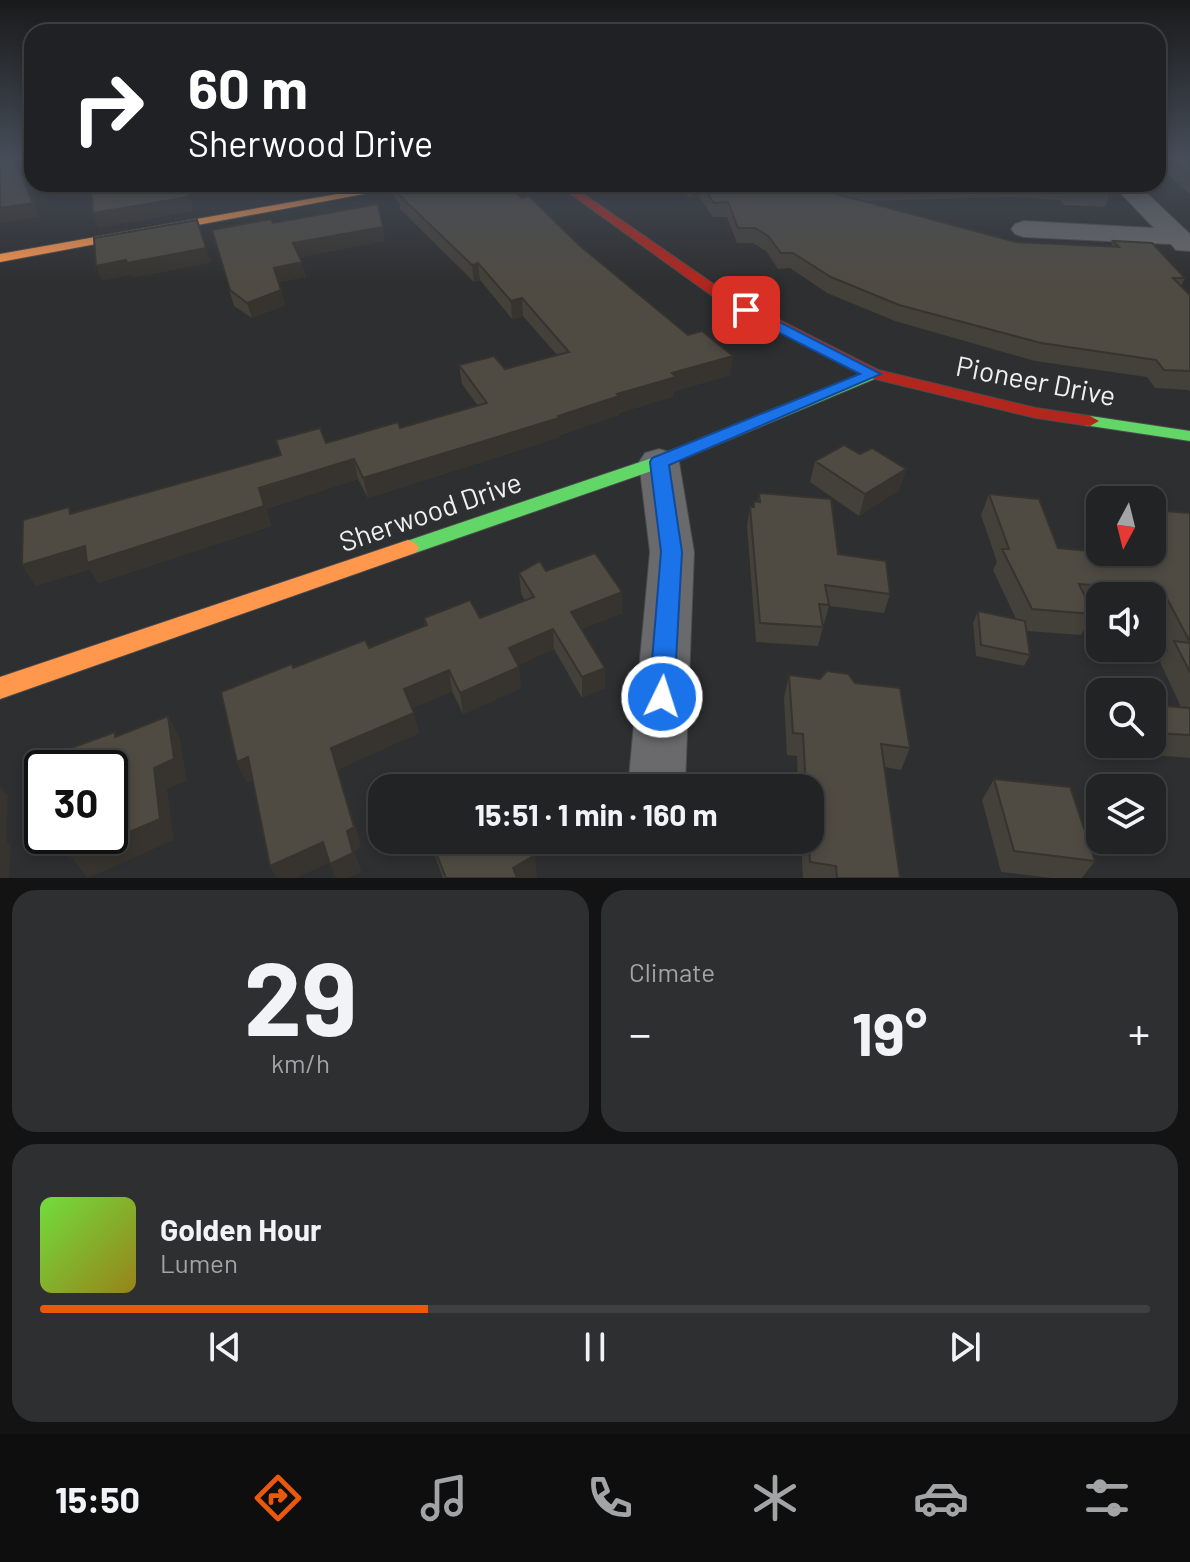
<!DOCTYPE html>
<html lang="en">
<head>
<meta charset="utf-8">
<style>
	:root { --surface:#222324; --page:#2e2f31; --text:#f1f3f6; --muted:#a2a4a6; --line:#3f4041; --accent:#ea580c }
	body { margin:0; font-family:Barlow,sans-serif; background:var(--page); color:var(--text); height:100vh; display:flex; flex-direction:column; font-size:30px; white-space:nowrap }
	* { box-sizing:border-box; margin:0 }
	p { font-size:26px; color:var(--muted) }
	.icon { flex:none; width:44px; height:44px; fill:none; stroke:currentColor; stroke-width:2; stroke-linecap:round; stroke-linejoin:round }
	.map { position:relative; height:878px; overflow:hidden }
	.drawer { display:flex; flex-direction:column; gap:12px; padding:12px; background:#131314; flex:1 }
	.drawer>* { flex:none }
	.guide { position:absolute; left:24px; top:24px; width:1142px; height:168px; border-radius:24px; box-shadow:0 4px 12px #0003,0 0 0 2px var(--line); background:#202124; color:#fff; overflow:hidden }
	.needle { width:52px; rotate:187deg }
	.fabs { position:absolute; left:1086px; top:486px; display:grid; gap:16px }
	.fabs a { display:grid; place-items:center; width:80px; height:80px; border-radius:16px; background:var(--surface); box-shadow:0 4px 12px #0003,0 0 0 2px var(--line); font-size:40px }
	.speed { position:absolute; left:24px; top:750px; display:flex; gap:16px; font-size:40px; font-weight:700; text-align:center }
	.speed>* { display:grid; place-content:center; width:104px; height:104px; border-radius:50%; background:var(--surface); box-shadow:0 4px 12px #0003,0 0 0 2px var(--line); line-height:1 }
	.speed .limit { border:4px solid #111; border-radius:12px; background:#fff; color:#111 }
	.pin { position:absolute; display:grid; place-items:center; width:68px; height:68px; color:#fff; margin:-34px; border-radius:16px; box-shadow:0 4px 12px #0006 }
	.me { position:absolute; width:88px; margin:-44px; rotate:4deg; stroke-linejoin:round; filter:drop-shadow(0 0 6px #0008) }
	.turn { display:flex; align-items:center; gap:28px; height:168px; padding:0 32px; font-size:36px }
	.turn .icon { width:104px; height:104px; stroke-width:2.5 }
	.turn b { display:block; font-size:56px; line-height:68px }
	.big { font-size:60px; font-weight:700; line-height:1.1 }
	.drawer .card { flex:1; display:flex; flex-direction:column; justify-content:center; gap:12px; min-width:0; padding:0 28px; border-radius:24px; background:var(--page) }
	.drawer .dial { align-items:center; gap:0 }
	.dial b { font-size:104px; line-height:1 }
	.song { display:flex; align-items:center; gap:24px }
	.cover { width:96px; height:96px; border-radius:12px; background:linear-gradient(135deg,hsl(100 70% 55%),hsl(50 70% 35%)) }
	.played { height:8px; border-radius:4px; background:linear-gradient(90deg,var(--accent) 35%,var(--line) 35%) }
	.keys { display:flex; justify-content:space-around; direction:ltr }
	.heat { display:flex; justify-content:space-between; align-items:center; font-size:44px; direction:ltr }
	.drawer .tiles { flex:1; display:grid; gap:12px; grid-template-columns:1fr 1fr }
	.card:last-child { grid-column:span 2 }
	.trip { position:absolute; left:368px; top:774px; width:456px; height:80px; border-radius:24px; background:var(--surface); box-shadow:0 4px 12px #0003,0 0 0 2px var(--line); font-weight:700; line-height:80px; text-align:center }
	.tab-bar { display:flex; height:128px; justify-content:space-around; align-items:center; background:#0e0e0e; color:var(--muted) }
	.tab-bar .icon { width:56px; height:56px }
	.tab-bar .on { color:var(--accent) }
	.tab-bar b { font-size:36px; color:var(--text) }
	.map>svg:first-child { display:block }
	.lines { fill:none; stroke-linecap:round; stroke-linejoin:round }
	.street-casing { stroke:#4a4b4c; stroke-width:2 }
	.fast-casing { stroke:#4a4b4c; stroke-width:2 }
	.slow-casing { stroke:#4a4b4c; stroke-width:2 }
	.jam-casing { stroke:#4a4b4c; stroke-width:2 }
	.street { fill:#6a6a6c; fill-rule:evenodd }
	.fast { fill:#63d668; fill-rule:evenodd }
	.slow { fill:#ff974d; fill-rule:evenodd }
	.jam { fill:#b3261e; fill-rule:evenodd }
	.wall { fill:#44403a }
	.shaded-wall { fill:#37342f }
	.building { fill:#4f4b43; stroke:#37342f; stroke-width:2 }
	.route { fill:#1a73e8; stroke:#114b97; stroke-width:2 }
	.labels { text-anchor:middle; dominant-baseline:central; stroke-width:8; stroke-linejoin:round; paint-order:stroke }
	.street-label { font-size:28px; fill:#eff0f1; stroke:#2d2f31 }
</style>
</head>
<body>
<div class="map">
<svg width="1190" height="878" viewBox="0 0 1190 878">
	<rect width="100%" height="100%" fill="#2e2f30"/>
	<g class="lines">
		<g class="street-casing">
			<path id="street" d="M1112 184H1137L1190 234V251L1176 250 1171 244 1024 237 1015 234 1011 229 1015 224 1024 221 1154 228Z
				M659 449 673 453 679 462 694 552 685 785 684 788H628L650 552 639 462 645 453Z"/>
		</g>
		<g class="fast-casing">
			<path id="fast" d="M873 369 881 374 879 377 666 466 415 553H401L397 548 401 543 652 458Z
				M1090 416 1190 431V441L1084 425 1081 421 1084 417Z"/>
		</g>
		<g class="slow-casing">
			<path id="slow" d="M394 184H417L0 262V254Z
				M408 540 415 543 419 548 415 553 0 699V677Z"/>
		</g>
		<g class="jam-casing">
			<path id="jam" d="M557 184H569L728 294 878 370 1036 408 1090 416 1099 421 1090 426 1036 418 867 377 718 300Z"/>
		</g>
		<use href="#street" class="street"/>
		<use href="#fast" class="fast"/>
		<use href="#slow" class="slow"/>
		<use href="#jam" class="jam"/>
	</g>
	<path class="wall" d="M1158 159H1190V194L1158 166Z
		M393 184 579 245 731 375 674 391V396L619 413V415L560 435V437L368 498 358 479 266 509 271 526 98 583 90 569 35 586 73 513 280 455 276 440 326 443 400 428 478 406 462 384 459 365 505 369 557 355 523 316 512 319 480 280 474 282 400 209V204L395 198Z
		M671 184H1101L1110 193 1105 207 1064 205 1060 200 1010 197 865 201 1016 242 1111 247 1113 241 1185 278 1181 286 1190 295V392L1188 390 1155 388 1147 377 1035 361 895 321 827 293 790 268 778 269 766 251 753 243H737L727 217H713L699 197 691 198Z
		M273 223 385 241 300 257 306 277 279 282 285 305 252 318 234 306 212 230Z
		M860 454 906 469 899 490 859 516 810 482 815 461Z
		M759 493 890 594 884 613 829 606 824 624H822L823 627 818 646 756 642 747 526 750 507H753L754 501 758 502Z
		M989 494 1058 548 1126 554 1125 552H1152L1190 513V758L1129 753 1124 744H1152V705L1181 707 1160 662 1168 650 1152 617V596H1100V608L1090 607 1093 614 1081 635 1026 631 1030 655 1024 666 976 656 973 623 978 611 1016 619 993 570 997 562 981 515Z
		M546 571 622 613 581 629 605 688 582 698 554 649 518 665 521 688 463 714 452 691 412 708 419 733 338 769 361 847 354 851 361 872 329 862 296 878H277L270 866 253 780 247 782 237 762 293 668 369 648 425 626 424 618H480L525 601 521 593 519 573Z
		M789 675 855 683 910 748 901 770 885 767 900 878H803L801 840H810V788H798L797 756 787 755 784 698Z
		M994 779 1095 861 1082 878H1051L1001 872 982 800Z
		M429 840H528L537 876 534 878H443Z"/>
	<path class="shaded-wall" d="M21 173 39 217 0 223V208Z
		M185 184H233L234 185 187 192Z
		M692 184H700L699 197 691 198Z
		M189 197 194 211 98 228 93 213Z
		M383 227 385 241 297 258 293 243Z
		M206 248 211 263 132 278 131 275 102 281 96 266Z
		M302 262 306 277 278 282 274 268Z
		M478 263 480 280 474 282 472 265Z
		M281 290 285 305 252 318 247 303Z
		M522 298 523 316 512 319 511 301Z
		M733 356 731 375 674 391V396L619 413V415L560 435V437L368 498 363 478 558 416 672 373Z
		M354 459 358 479 266 509 271 526 98 583 90 569 35 586 22 565Z
		M906 469 899 490 859 516 865 494Z
		M622 592V613L572 632 571 612Z
		M553 629 554 649 511 669 509 648Z
		M519 667 521 688 463 714 460 693Z
		M605 668V688L582 698V677Z
		M449 670 452 691 409 709 404 689Z
		M414 713 419 733 338 769 361 847 354 851 361 872 348 878H335L330 864 331 748Z
		M168 716 180 738 187 781 167 789 174 840 88 878 71 857Z
		M248 757 258 777 247 782 237 762Z
		M0 786 8 796 6 840 11 846 9 878H0Z
		M323 842 332 861 296 878H277L270 866Z
		M535 855 537 876 534 878H514L513 868Z"/>
	<path class="building" d="M1170 159H1190V175Z
		M15 160 33 203 0 208V162Z
		M102 184H185L189 197 93 213 91 186Z
		M393 184H506L522 198 529 196 579 245 688 335 702 331 733 356 672 373 676 377 617 394 619 396 558 416 559 418 363 478 354 459 259 488 264 506 87 563 85 546 22 565 23 520 69 507 70 514 281 455 276 440 320 428 326 443 398 422 400 428 487 403 459 365 494 356 505 369 569 352 522 298 511 301 478 263 472 265 398 194 401 193Z
		M701 184H966L818 189 1016 242 1119 247 1113 241 1152 243 1185 278H1173L1190 295V371L1164 370 1156 360 1041 343 899 305 831 277 793 253H781L768 236 755 228H738L728 202 714 203Z
		M1037 184H1101L1110 193 1070 191 1065 186Z
		M378 204 383 227 293 243 302 262 274 268 281 290 247 303 230 290 212 230 271 219 273 223Z
		M197 220 206 248 127 263 126 260 96 266 94 238Z
		M844 445 860 454 872 448 906 469 865 494 815 461Z
		M759 493 831 499 838 554 886 561 890 594 825 585 829 605 819 604 823 627 760 623 750 507H754V501L760 502Z
		M989 494 1039 499 1058 548 1100 552 1150 556 1148 552H1152V510L1190 513V642L1163 591 1079 584 1093 614 1032 609 1002 549H1009Z
		M595 553 622 592 571 612 605 668 582 677 553 629 509 648 519 667 460 693 449 670 404 689 414 713 331 748 354 827 347 831 353 853 330 864 323 842 270 866 248 757 237 762 221 692 292 664 293 668 365 640 369 648 427 625 424 618 470 600 480 618 534 597 519 573 540 561 546 571Z
		M978 611 1025 621 1030 655 981 645Z
		M1174 641 1190 643V672Z
		M827 671 848 674 855 683 900 688 910 748 881 744 900 878H837L836 866 810 862 809 840H810V788H806L803 734 793 733 789 675 820 679Z
		M1152 705 1190 708V735L1152 733Z
		M168 716 174 759 154 768 160 819 71 857 70 836H110V768H66V750L115 732V737Z
		M994 779 1070 787 1095 861 1014 851Z
		M500 780 504 788H483Z
		M431 840H528L535 855 513 868 517 878H446Z"/>
	<linearGradient id="sky" x2="0" y2="1"><stop stop-color="#191a1a"/><stop offset="0.56" stop-color="#464d59"/><stop offset="1" stop-color="#464d59" stop-opacity="0"/></linearGradient>
	<rect width="1190" height="282" fill="url(#sky)"/>
	<path class="route" d="M746 305 881 374 669 465 682 552 674 697 671 705 662 708 653 705 649 697 661 552 650 462 652 458 860 374 741 313 739 310Z"/>
	<g class="labels">
		<g class="street-label">
			<text transform="translate(1036 380) rotate(11)">Pioneer Drive</text>
			<text transform="translate(430 511) rotate(-19)">Sherwood Drive</text>
		</g>
	</g>
</svg>
<div class="fabs">
<a><svg class="needle" viewBox="-14 -14 28 28"><path d="M0-13l5 13h-10z" fill="#e53935"/><path d="M0 13l5-13h-10z" fill="#a2a4a6"/></svg></a>
<a><svg class="icon" aria-label="sound" viewBox="0 0 24 24"><path d="M4 9h4l5-4v14l-5-4H4zM17 9q2 3 0 6"/></svg></a>
<a><svg class="icon" aria-label="search" viewBox="0 0 24 24"><circle cx="10" cy="10" r="6"/><path d="M15 15l6 6"/></svg></a>
<a><svg class="icon" aria-label="layers" viewBox="0 0 24 24"><path d="M12 4l9 5-9 5-9-5zM3 14l9 5 9-5"/></svg></a>
</div>
<div class="speed"><div class="limit">30</div></div>
<div class="pin" style="left:746px;top:310px;background:#d93025"><svg class="icon" aria-label="arrive" viewBox="0 0 24 24"><path d="M6 21V4h12l-3 4 3 4H6"/></svg></div>
<svg class="me" style="left:662px;top:697px" viewBox="-20 -20 40 40"><circle r="17" fill="#1a73e8" stroke="#fff" stroke-width="3"/><path d="M0-11L8 9 0 5-8 9z" fill="#fff"/></svg>
<div class="trip">15:51 · 1 min · 160 m</div>
<div class="guide">
<div class="turn"><svg class="icon" aria-label="right" viewBox="0 0 24 24"><path d="M7 20v-9h11M14 6l5 5-5 5"/></svg><div><b>60 m</b>Sherwood Drive</div></div>
</div>
</div>
<section class="drawer">
<div class="tiles">
<div class="card dial"><b>29</b><p>km/h</p></div>
<div class="card"><p>Climate</p>
<div class="heat"><a>−</a><b class="big">19°</b><a>+</a></div>
</div>
<div class="card">
<div class="song"><i class="cover"></i><div><b>Golden Hour</b><p>Lumen</p></div></div>
<div class="played"></div>
<div class="keys"><svg class="icon" aria-label="previous" viewBox="0 0 24 24"><path d="M18 5L8 12l10 7zM5 5v14"/></svg><svg class="icon" aria-label="pause" viewBox="0 0 24 24"><path d="M8 5v14M16 5v14"/></svg><svg class="icon" aria-label="next" viewBox="0 0 24 24"><path d="M6 5l10 7-10 7zM19 5v14"/></svg></div>
</div>
</div>
</section>
<nav class="tab-bar">
<b>15:50</b>
<svg class="icon on" aria-label="directions" viewBox="0 0 24 24"><path d="M12 3l9 9-9 9-9-9zM9 14v-3h6M13 9l2 2-2 2"/></svg>
<svg class="icon" aria-label="music" viewBox="0 0 24 24"><path d="M9 18V5l10-2v13"/><circle cx="6" cy="18" r="3"/><circle cx="16" cy="16" r="3"/></svg>
<svg class="icon" aria-label="phone" viewBox="0 0 24 24"><path d="M5 4h4l2 5-3 2q2 4 5 5l2-3 5 2v4C11 20 4 13 5 4z"/></svg>
<svg class="icon" aria-label="climate" viewBox="0 0 24 24"><path d="M12 3v18M4 7l16 10M4 17L20 7"/></svg>
<svg class="icon" aria-label="car" viewBox="0 0 24 24"><path d="M5 17H2v-5l4-1 3-4h7l3 4 3 1v5h-3M9 17h6M6 11h13"/><circle cx="7" cy="17" r="2"/><circle cx="17" cy="17" r="2"/></svg>
<svg class="icon" aria-label="filters" viewBox="0 0 24 24"><path d="M4 7h16M4 17h16"/><circle cx="9" cy="7" r="2"/><circle cx="15" cy="17" r="2"/></svg>
</nav>
</body>
</html>
